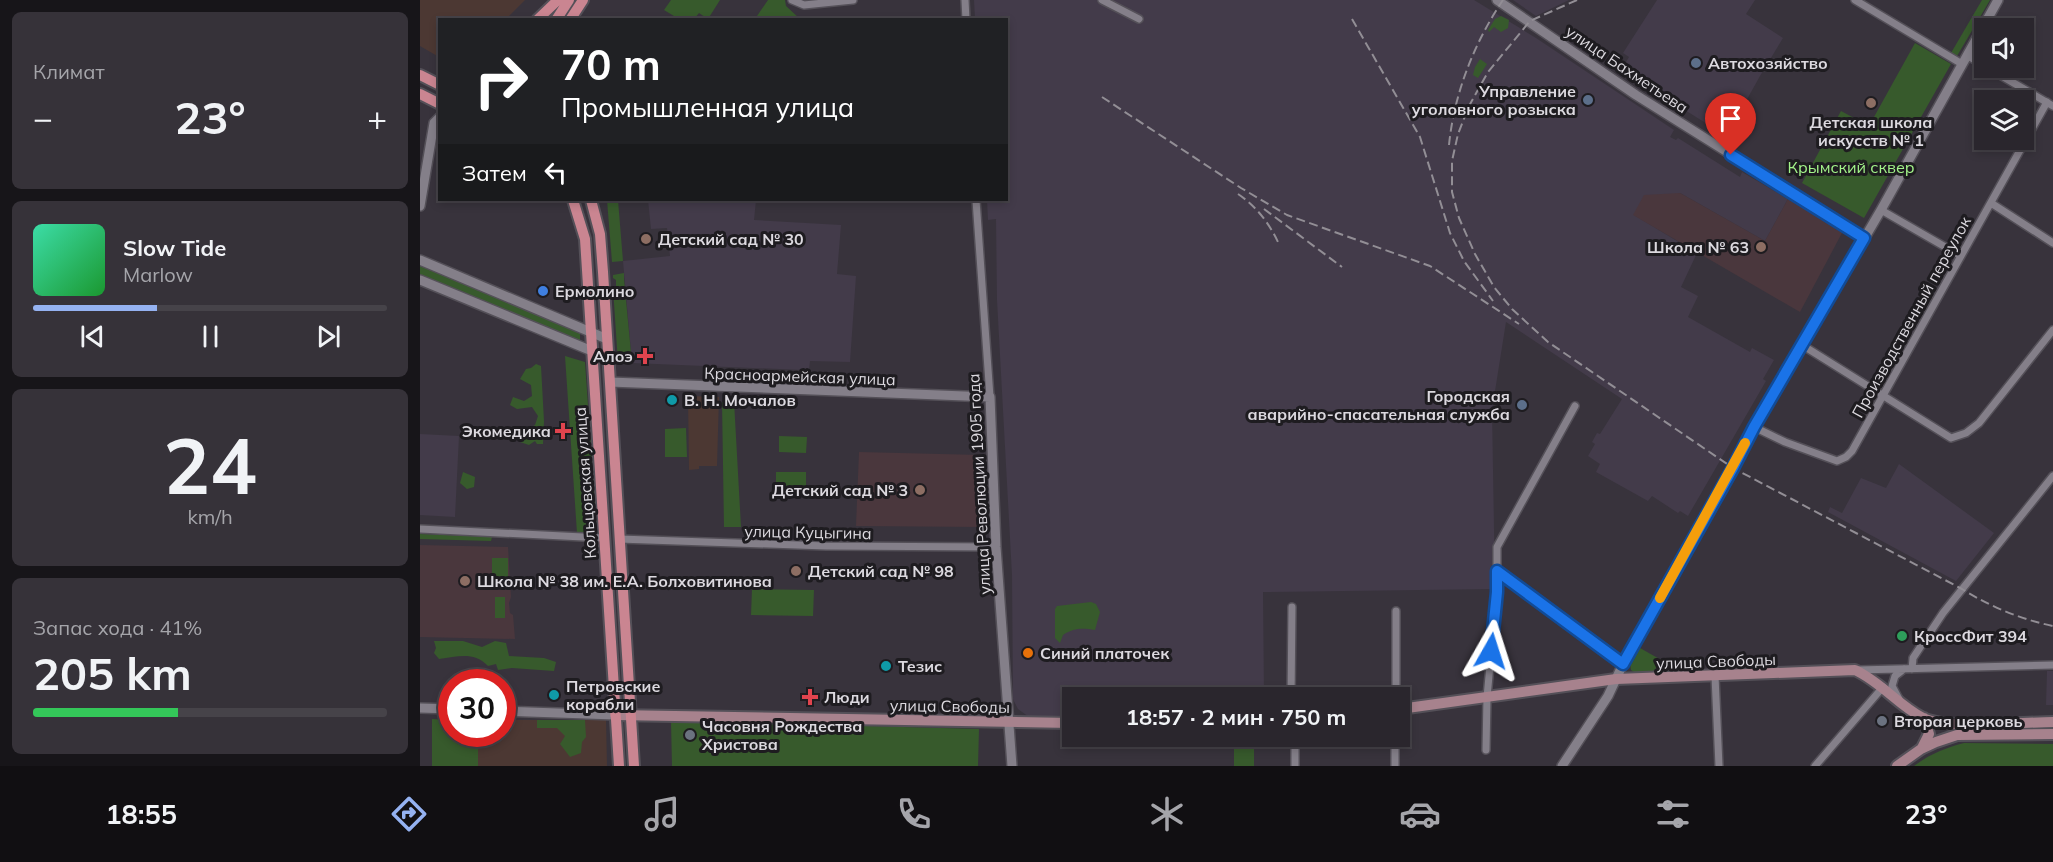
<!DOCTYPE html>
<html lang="ru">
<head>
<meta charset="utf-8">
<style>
	:root { --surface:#2a262d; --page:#363239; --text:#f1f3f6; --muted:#a5a5aa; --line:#464349; --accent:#95b2f1 }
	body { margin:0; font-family:Mulish,sans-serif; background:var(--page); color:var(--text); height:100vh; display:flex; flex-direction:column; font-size:22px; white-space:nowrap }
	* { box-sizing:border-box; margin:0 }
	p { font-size:20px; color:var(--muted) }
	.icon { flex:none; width:33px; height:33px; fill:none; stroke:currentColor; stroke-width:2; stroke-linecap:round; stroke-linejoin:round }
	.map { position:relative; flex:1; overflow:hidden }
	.sheet { display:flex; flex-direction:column; gap:12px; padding:12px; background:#171519; width:420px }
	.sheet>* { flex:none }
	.top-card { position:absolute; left:18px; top:18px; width:570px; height:183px; border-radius:0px; box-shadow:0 3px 9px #0003,0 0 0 2px var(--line); background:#202124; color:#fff; overflow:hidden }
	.buttons { position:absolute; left:1554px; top:18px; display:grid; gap:12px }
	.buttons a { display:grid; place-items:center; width:60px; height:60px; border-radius:0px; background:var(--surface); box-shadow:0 3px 9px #0003,0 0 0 2px var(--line); font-size:30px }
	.speed { position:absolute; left:18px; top:669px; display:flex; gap:12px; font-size:30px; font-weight:700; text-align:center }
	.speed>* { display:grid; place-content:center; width:78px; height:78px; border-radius:50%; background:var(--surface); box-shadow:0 3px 9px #0003,0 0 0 2px var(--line); line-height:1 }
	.speed .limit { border:9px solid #d22; background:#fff; color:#111 }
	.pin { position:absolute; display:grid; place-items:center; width:51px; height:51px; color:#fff; margin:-62px -26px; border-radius:50% 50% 50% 0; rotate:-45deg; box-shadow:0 0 6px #0007 }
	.pin .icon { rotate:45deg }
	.me { position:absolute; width:66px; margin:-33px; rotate:6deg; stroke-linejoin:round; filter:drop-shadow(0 0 4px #0008) }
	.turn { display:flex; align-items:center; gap:21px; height:126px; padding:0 24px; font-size:27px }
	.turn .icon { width:78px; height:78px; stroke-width:2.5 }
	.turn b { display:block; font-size:42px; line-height:51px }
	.then { display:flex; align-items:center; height:57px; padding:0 24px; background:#0003; gap:12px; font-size:22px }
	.big { font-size:45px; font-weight:700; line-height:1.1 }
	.sheet .tile { flex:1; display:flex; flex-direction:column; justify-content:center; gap:9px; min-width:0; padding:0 21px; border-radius:9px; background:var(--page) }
	.sheet .dial { align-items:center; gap:0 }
	.dial b { font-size:78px; line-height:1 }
	.song { display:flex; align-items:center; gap:18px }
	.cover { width:72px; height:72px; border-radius:9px; background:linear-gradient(135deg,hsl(160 70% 55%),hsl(130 70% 35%)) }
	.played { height:6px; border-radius:3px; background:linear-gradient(90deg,var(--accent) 35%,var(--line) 35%) }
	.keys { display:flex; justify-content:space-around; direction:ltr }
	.heat { display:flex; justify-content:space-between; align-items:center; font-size:33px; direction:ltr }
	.charge { height:9px; border-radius:4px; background:linear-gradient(90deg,#34c759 41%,var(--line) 0) }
	.trip { position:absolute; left:642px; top:687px; width:348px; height:60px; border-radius:0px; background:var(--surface); box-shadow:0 3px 9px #0003,0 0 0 2px var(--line); font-weight:700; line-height:60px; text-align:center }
	.dock { display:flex; height:96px; justify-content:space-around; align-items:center; background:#110f12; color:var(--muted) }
	.dock .icon { width:42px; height:42px }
	.dock .on { color:var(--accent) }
	.dock b { font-size:27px; color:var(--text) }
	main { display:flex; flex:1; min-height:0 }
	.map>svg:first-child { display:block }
	.commercial { fill:#4c3833 }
	.built { fill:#433b4a }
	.education { fill:#4a373d }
	.green { fill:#375a2c }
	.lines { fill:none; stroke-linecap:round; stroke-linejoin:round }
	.minor-casing { stroke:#545058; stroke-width:10 }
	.tertiary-casing { stroke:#545058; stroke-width:12 }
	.secondary-casing { stroke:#545058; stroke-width:14 }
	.primary-casing { stroke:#545058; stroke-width:14 }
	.minor { stroke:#847f89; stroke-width:7 }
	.tertiary { stroke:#847f89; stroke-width:9 }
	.secondary { stroke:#a7828d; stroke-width:10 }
	.primary { stroke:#ca8591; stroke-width:10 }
	.rail { stroke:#928e95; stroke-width:2; stroke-dasharray:9 4.5; stroke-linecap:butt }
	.route-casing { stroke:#114b97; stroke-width:15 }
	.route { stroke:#1a73e8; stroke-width:10 }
	.slow { stroke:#f59e0b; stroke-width:10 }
	.service-dot { fill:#5c6f8a; stroke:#1e1c20; stroke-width:2 }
	.education-dot { fill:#8d6e63; stroke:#1e1c20; stroke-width:2 }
	.shop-dot { fill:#3f7fe0; stroke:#1e1c20; stroke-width:2 }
	.health-dot { fill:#e0444e; stroke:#1e1c20; stroke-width:2 }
	.culture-dot { fill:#0f9aa8; stroke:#1e1c20; stroke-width:2 }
	.leisure-dot { fill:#2e9e5b; stroke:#1e1c20; stroke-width:2 }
	.food-dot { fill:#e8710a; stroke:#1e1c20; stroke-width:2 }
	.worship-dot { fill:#6b7280; stroke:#1e1c20; stroke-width:2 }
	.labels { text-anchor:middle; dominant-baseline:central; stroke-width:6; stroke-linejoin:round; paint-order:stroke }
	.poi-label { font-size:16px; font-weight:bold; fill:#dcd9df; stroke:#1e1c20; text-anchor:start }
	.street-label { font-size:16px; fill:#dcd9df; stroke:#1e1c20 }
	.park-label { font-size:16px; fill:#a3f48a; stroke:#1e1c20 }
</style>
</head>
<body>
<main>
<section class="sheet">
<div class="tile"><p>Климат</p>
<div class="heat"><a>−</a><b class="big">23°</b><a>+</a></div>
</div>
<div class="tile">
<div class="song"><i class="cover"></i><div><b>Slow Tide</b><p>Marlow</p></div></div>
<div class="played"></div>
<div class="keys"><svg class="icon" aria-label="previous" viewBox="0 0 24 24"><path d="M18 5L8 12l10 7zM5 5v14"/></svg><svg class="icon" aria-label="pause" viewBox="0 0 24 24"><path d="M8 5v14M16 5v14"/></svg><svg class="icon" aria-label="next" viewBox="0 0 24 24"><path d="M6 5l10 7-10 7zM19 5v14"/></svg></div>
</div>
<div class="tile dial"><b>24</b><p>km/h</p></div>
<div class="tile"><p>Запас хода · 41%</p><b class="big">205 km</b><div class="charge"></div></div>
</section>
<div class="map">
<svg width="1633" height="766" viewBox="0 0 1633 766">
	<rect width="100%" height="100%" fill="#38333c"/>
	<path class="commercial" d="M0 0H105L86 19 20 20 19 57 0 46Z
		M268 396 299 397 297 466H279V469L269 470Z
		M83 720H186L187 766H58V734H82Z"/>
	<path class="built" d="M554 0H1054L1116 38 1254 130 1250 137 1256 140 1258 138 1320 177 1322 172 1368 199 1345 241 1260 193 1214 215 1277 253 1261 287 1278 296 1268 317 1330 352 1332 348 1354 360 1343 379 1346 381 1268 516 1260 511 1258 513 1232 496 1228 501 1176 472 1180 464 1168 456 1175 444 1172 442 1177 433 1180 434 1202 399 1086 322 1072 410 1075 589 843 592 844 697 652 698V718L609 717 598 709 593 699 592 575 577 300 576 219 568 220 567 200H586V20L555 19Z
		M1093 0H1149L1116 16Z
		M1237 0H1335L1326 14 1363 38 1340 76 1311 128 1313 129 1308 137 1201 70 1209 57 1203 53Z
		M228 200H336L334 220 421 225 417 274 436 276 430 362 390 361 389 370H383L212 363 203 261 250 256 247 228 231 229Z
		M0 434 39 436 35 517 0 515Z
		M1479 464 1574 533 1536 581 1408 512 1410 507 1422 513 1441 478 1466 488Z
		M1627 671H1633V705H1626Z"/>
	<path class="education" d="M1260 193 1345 241 1368 199 1423 231 1380 312 1213 215 1224 195Z
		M439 452 561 455 564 527 436 526Z
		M0 545 88 547 91 597 89 603 90 613 93 615 95 639 0 637Z"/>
	<path class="green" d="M251 0H300L288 19 279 13 274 19H259L244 10Z
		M348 0H365L366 6 380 19H335Z
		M1562 0H1570L1537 56 1531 53Z
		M1081 16 1089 20 1088 28 1081 32 1074 27 1069 32 1068 30 1075 19Z
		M1495 43 1531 64 1444 218 1382 183 1421 111 1449 126Z
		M1060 59 1067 64 1058 78 1053 75 1055 67Z
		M187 200H198L203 261 192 262Z
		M0 265 160 332V341L0 277Z
		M204 273V279L212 363H198L193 288 196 287V280L193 278V275Z
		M145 356 165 362 177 534 157 533Z
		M116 364 121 366 124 421 123 444H117L115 441 109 445 100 442 103 432 115 425 118 416 112 407 97 409 90 405 93 397 104 401 112 396 111 385 100 379 106 369 111 368Z
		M314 401 321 527H304L302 402Z
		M266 428 267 457H245V429Z
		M359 436 387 437 386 453 359 452Z
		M43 472 55 477 54 487 47 489 40 483Z
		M356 472H386V488H356Z
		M0 534 72 537 71 541 0 539Z
		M72 558H88V589H72Z
		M332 589 394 590 393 616 331 615Z
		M75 597H85V618H75Z
		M671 602 676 604 680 612 675 630C662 628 654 628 643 635L640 643 635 638V609L637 606Z
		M14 641H43L62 647 75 641 86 643 89 656 124 658 136 662 134 671 92 668 78 670 76 664 68 666C53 651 38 657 19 659L14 653 16 648Z
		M1220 648 1243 661 1231 673H1215L1211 670 1210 664Z
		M12 719 31 720 32 734H58V766H12Z
		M117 720H165L166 737 162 742 161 753 150 757 140 744 145 736 137 728H117Z
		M251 721 559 729 558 766H252Z
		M1544 743 1633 744V766H1494C1510 754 1525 748 1544 743Z
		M814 749H834V766H814Z"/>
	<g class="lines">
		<g class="minor-casing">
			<path id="minor" d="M372 0 384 5 433 0
				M545 0 546 20
				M682 0 719 19
				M1435 0 1542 64
				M1547 55 1564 66
				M1568 68 1633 106
				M556 200 570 397
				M1571 203 1633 243
				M1461 210 1541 256
				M1382 345 1531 438 1546 433 1559 423 1633 330
				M1334 427 1365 442 1417 461 1426 457 1432 451 1627 102
				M0 529 183 538
				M199 539 406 546 576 547
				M1077 571 1203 664
				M976 611V698
				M1492 669 1493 658 1523 613 1633 476
				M1438 670 1633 665
				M1295 676 1299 766
				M871 698 872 607
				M1479 699 1472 686 1475 676 1484 669
				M875 736V766
				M1066 750 1067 697 1077 592V547L1155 406
				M975 766V736
				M1395 766 1463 687"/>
		</g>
		<g class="tertiary-casing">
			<path id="tertiary" d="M1077 0 1216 95 1445 238
				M0 206 14 123 20 117
				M0 260 187 339
				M0 280 172 351
				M190 382 570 397 576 547 592 766
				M0 708 32 709
				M82 711 195 715
				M1142 766 1188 696 1203 664 1313 468 1334 427 1461 210 1578 0"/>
		</g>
		<g class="secondary-casing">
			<path id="secondary" d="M980 709 1196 679 1435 670C1461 682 1478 705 1503 718 1529 730 1602 722 1633 722
				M195 715 652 723
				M1502 748 1509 734 1504 718
				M1477 766 1501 749 1516 742 1537 735 1633 734"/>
		</g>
		<g class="primary-casing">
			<path id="primary" d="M117 20 138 0
				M136 20 149 0
				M150 20 163 0
				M0 75 20 85
				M0 94 20 104
				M153 200 165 239 199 766
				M171 200 180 234 183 272 214 766"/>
		</g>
		<use href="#minor" class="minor"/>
		<use href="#tertiary" class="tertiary"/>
		<use href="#secondary" class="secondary"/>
		<use href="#primary" class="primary"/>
		<path class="rail" d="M1157 0 1110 21 1068 72 1049 106 1038 134 1032 161V192L1039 218 1055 254 1074 287 1092 309 1128 342 1313 468 1542 589C1571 607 1600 619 1633 626
			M932 19 1000 137 1030 233 1044 261 1073 301
			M682 97 821 188 867 215 1010 266 1099 324
			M1029 145C1034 94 1054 43 1083 0
			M818 194C836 206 849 223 858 242
			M844 209 922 267"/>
	</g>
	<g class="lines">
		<g class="route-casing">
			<path id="route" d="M1071 651 1077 592V571L1203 664 1313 468 1334 427 1444 238 1311 155"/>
		</g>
		<use href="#route" class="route"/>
		<path class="slow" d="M1240 598 1325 443"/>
	</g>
	<g class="service-dot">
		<circle cx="1276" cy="63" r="6"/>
		<circle cx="1168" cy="100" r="6"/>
		<circle cx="1102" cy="405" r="6"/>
	</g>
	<g class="education-dot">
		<circle cx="1451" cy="103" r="6"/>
		<circle cx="226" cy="239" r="6"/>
		<circle cx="1341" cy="247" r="6"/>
		<circle cx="500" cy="490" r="6"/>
		<circle cx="376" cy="571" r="6"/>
		<circle cx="45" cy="581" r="6"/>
	</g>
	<circle class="shop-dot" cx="123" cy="291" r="6"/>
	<g class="health-dot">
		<path d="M222 347h6v6h6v6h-6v6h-6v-6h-6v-6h6z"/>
		<path d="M140 422h6v6h6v6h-6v6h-6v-6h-6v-6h6z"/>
		<path d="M387 688h6v6h6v6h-6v6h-6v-6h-6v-6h6z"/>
	</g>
	<g class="culture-dot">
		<circle cx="252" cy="400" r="6"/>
		<circle cx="466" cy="666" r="6"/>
		<circle cx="134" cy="695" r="6"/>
	</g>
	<circle class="leisure-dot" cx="1482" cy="636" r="6"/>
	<circle class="food-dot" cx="608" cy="653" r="6"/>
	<g class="worship-dot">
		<circle cx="1462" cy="721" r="6"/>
		<circle cx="270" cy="735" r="6"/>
	</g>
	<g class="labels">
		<g class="poi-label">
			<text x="1288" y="63">Автохозяйство</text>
			<text x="1156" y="91" text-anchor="end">Управление<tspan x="1156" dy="18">уголовного розыска</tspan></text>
			<text x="1451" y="122" text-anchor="middle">Детская школа<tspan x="1451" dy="18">искусств № 1</tspan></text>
			<text x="238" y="239">Детский сад № 30</text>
			<text x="1329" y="247" text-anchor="end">Школа № 63</text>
			<text x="135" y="291">Ермолино</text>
			<text x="213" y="356" text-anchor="end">Алоэ</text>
			<text x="1090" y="396" text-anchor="end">Городская<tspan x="1090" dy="18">аварийно-спасательная служба</tspan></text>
			<text x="264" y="400">В. Н. Мочалов</text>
			<text x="131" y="431" text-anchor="end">Экомедика</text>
			<text x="488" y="490" text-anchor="end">Детский сад № 3</text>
			<text x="388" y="571">Детский сад № 98</text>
			<text x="57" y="581">Школа № 38 им. Е.А. Болховитинова</text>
			<text x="1494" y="636">КроссФит 394</text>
			<text x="620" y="653">Синий платочек</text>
			<text x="478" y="666">Тезис</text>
			<text x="146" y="686">Петровские<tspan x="146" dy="18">корабли</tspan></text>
			<text x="404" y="697">Люди</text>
			<text x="1474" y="721">Вторая церковь</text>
			<text x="282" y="726">Часовня Рождества<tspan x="282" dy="18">Христова</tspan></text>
		</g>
		<g class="street-label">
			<text transform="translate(1207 69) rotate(34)">улица Бахметьева</text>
			<text transform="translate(1491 317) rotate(-61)">Производственный переулок</text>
			<text transform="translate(380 376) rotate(2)">Красноармейская улица</text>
			<text transform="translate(165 483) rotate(-94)">Кольцовская улица</text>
			<text transform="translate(559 484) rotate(-93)">улица Революции 1905 года</text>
			<text transform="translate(388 532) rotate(1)">улица Куцыгина</text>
			<text transform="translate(1296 661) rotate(-2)">улица Свободы</text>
			<text transform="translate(530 706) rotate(1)">улица Свободы</text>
		</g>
		<g class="park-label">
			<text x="1431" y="167">Крымский сквер</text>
		</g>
	</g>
</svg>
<div class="buttons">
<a><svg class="icon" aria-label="sound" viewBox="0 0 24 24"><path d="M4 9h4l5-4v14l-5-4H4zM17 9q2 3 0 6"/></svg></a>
<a><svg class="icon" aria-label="layers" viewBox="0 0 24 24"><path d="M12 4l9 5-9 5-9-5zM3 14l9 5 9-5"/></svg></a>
</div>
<div class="speed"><div class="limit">30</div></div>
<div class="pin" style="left:1311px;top:155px;background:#d93025"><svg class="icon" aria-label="arrive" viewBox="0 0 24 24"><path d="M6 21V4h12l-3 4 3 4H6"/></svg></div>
<svg class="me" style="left:1071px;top:651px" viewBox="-20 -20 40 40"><path d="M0-17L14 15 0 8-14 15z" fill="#1a73e8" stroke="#fff" stroke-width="4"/></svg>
<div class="trip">18:57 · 2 мин · 750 m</div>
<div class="top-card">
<div class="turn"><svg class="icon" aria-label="right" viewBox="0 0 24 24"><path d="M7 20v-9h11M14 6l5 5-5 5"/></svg><div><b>70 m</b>Промышленная улица</div></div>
<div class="then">Затем<svg class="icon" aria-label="left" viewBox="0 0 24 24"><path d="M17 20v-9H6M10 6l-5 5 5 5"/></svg></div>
</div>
</div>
</main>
<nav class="dock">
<b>18:55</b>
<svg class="icon on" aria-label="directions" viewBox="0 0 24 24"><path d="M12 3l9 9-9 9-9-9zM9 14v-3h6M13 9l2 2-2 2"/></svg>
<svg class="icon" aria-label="music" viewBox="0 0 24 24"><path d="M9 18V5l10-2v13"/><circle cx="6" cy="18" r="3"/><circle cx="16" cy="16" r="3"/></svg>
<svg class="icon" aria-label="phone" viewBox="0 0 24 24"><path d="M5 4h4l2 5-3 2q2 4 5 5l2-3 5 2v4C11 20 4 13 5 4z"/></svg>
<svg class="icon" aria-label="climate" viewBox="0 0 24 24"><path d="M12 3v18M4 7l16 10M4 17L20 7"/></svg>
<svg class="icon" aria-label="car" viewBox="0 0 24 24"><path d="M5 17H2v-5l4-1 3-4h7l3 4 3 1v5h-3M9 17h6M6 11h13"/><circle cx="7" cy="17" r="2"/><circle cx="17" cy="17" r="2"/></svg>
<svg class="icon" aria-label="filters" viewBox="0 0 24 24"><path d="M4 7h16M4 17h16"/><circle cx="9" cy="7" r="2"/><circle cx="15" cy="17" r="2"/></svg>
<b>23°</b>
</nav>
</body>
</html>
